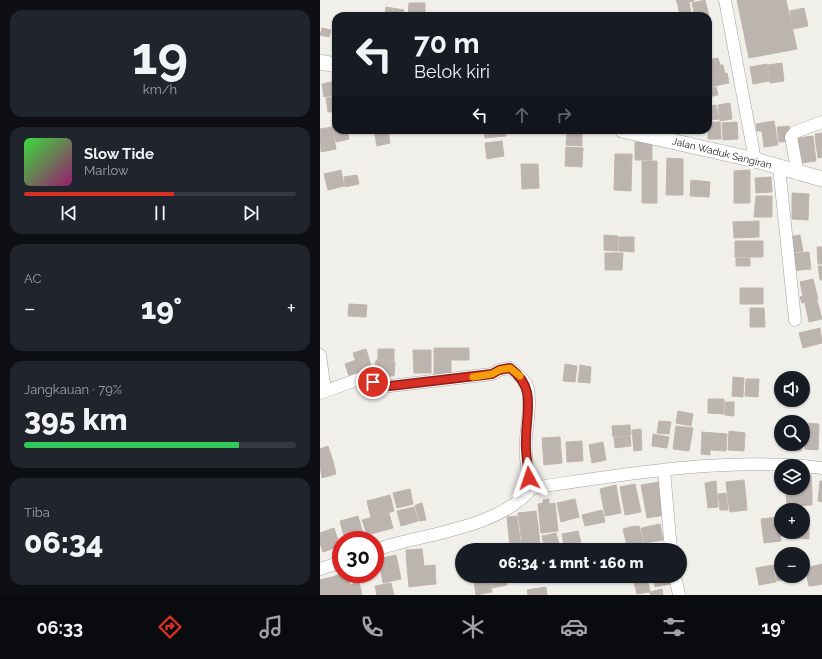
<!DOCTYPE html>
<html lang="id">
<head>
<meta charset="utf-8">
<style>
	:root { --surface:#171b24; --page:#20242c; --text:#f1f3f6; --muted:#9ea1a6; --line:#363941; --accent:#d93025 }
	body { margin:0; font-family:Raleway,sans-serif; background:var(--page); color:var(--text); height:100vh; display:flex; flex-direction:column; font-size:15px; white-space:nowrap }
	* { box-sizing:border-box; margin:0 }
	p { font-size:13px; color:var(--muted) }
	.icon { flex:none; width:22px; height:22px; fill:none; stroke:currentColor; stroke-width:2; stroke-linecap:round; stroke-linejoin:round }
	.map { position:relative; flex:1; overflow:hidden }
	.details { display:flex; flex-direction:column; gap:10px; padding:10px; background:#0d0f14; width:320px }
	.details>* { flex:none }
	.top-card { position:absolute; left:12px; top:12px; width:380px; height:122px; border-radius:12px; box-shadow:0 1px 3px #0004; background:#171b24; color:var(--text); overflow:hidden }
	.buttons { position:absolute; left:454px; top:371px; display:grid; gap:8px }
	.buttons a { display:grid; place-items:center; width:36px; height:36px; border-radius:50%; background:var(--surface); box-shadow:0 1px 3px #0004; font-size:20px }
	.speed { position:absolute; left:12px; top:531px; display:flex; gap:8px; font-size:20px; font-weight:700; text-align:center }
	.speed>* { display:grid; place-content:center; width:52px; height:52px; border-radius:50%; background:var(--surface); box-shadow:0 1px 3px #0004; line-height:1 }
	.speed .limit { border:6px solid #d22; background:#fff; color:#111 }
	.pin { position:absolute; display:grid; place-items:center; width:34px; height:34px; color:#fff; margin:-17px; border:2px solid #fff; border-radius:50%; box-shadow:0 1px 4px #0007 }
	.me { position:absolute; width:44px; margin:-22px; rotate:355deg; stroke-linejoin:round; filter:drop-shadow(0 0 3px #0008) }
	.turn { display:flex; align-items:center; gap:14px; height:84px; padding:0 16px; font-size:18px }
	.turn .icon { width:52px; height:52px; stroke-width:2.5 }
	.turn b { display:block; font-size:28px; line-height:34px }
	.lanes { display:flex; align-items:center; height:38px; padding:0 16px; background:#0003; justify-content:center; gap:20px; direction:ltr }
	.lanes .off { opacity:.35 }
	.big { font-size:30px; font-weight:800; line-height:1.1 }
	.details .card { flex:1; display:flex; flex-direction:column; justify-content:center; gap:6px; min-width:0; padding:0 14px; border-radius:12px; background:var(--page) }
	.details .dial { align-items:center; gap:0 }
	.dial b { font-size:52px; line-height:1 }
	.song { display:flex; align-items:center; gap:12px }
	.cover { width:48px; height:48px; border-radius:6px; background:linear-gradient(135deg,hsl(120 70% 55%),hsl(320 70% 35%)) }
	.played { height:4px; border-radius:2px; background:linear-gradient(90deg,var(--accent) 55%,var(--line) 55%) }
	.keys { display:flex; justify-content:space-around; direction:ltr }
	.heat { display:flex; justify-content:space-between; align-items:center; font-size:22px; direction:ltr }
	.charge { height:6px; border-radius:3px; background:linear-gradient(90deg,#34c759 79%,var(--line) 0) }
	.trip { position:absolute; left:135px; top:543px; width:232px; height:40px; border-radius:20px; background:var(--surface); box-shadow:0 1px 3px #0004; font-weight:800; line-height:40px; text-align:center }
	.dock { display:flex; height:64px; justify-content:space-around; align-items:center; background:#090b0e; color:var(--muted) }
	.dock .icon { width:28px; height:28px }
	.dock .current { color:var(--accent) }
	.dock b { font-size:18px; color:var(--text) }
	main { display:flex; flex:1; min-height:0 }
	.map>svg:first-child { display:block }
	.building { fill:#bbb4af; stroke:#c2b6ad }
	.lines { fill:none; stroke-linecap:round; stroke-linejoin:round }
	.minor-casing { stroke:#a3a3a3; stroke-width:13 }
	.tertiary-casing { stroke:#a3a3a3; stroke-width:16 }
	.minor { stroke:#fff; stroke-width:12 }
	.tertiary { stroke:#fff; stroke-width:15 }
	.route-casing { stroke:#8d1f18; stroke-width:10 }
	.route { stroke:#d93025; stroke-width:7 }
	.slow { stroke:#f59e0b; stroke-width:7 }
	.labels { text-anchor:middle; dominant-baseline:central; stroke-width:4; stroke-linejoin:round; paint-order:stroke }
	.street-label { font-size:10px; fill:#222; stroke:#fff }
</style>
</head>
<body>
<main>
<section class="details">
<div class="card dial"><b>19</b><p>km/h</p></div>
<div class="card">
<div class="song"><i class="cover"></i><div><b>Slow Tide</b><p>Marlow</p></div></div>
<div class="played"></div>
<div class="keys"><svg class="icon" aria-label="previous" viewBox="0 0 24 24"><path d="M18 5L8 12l10 7zM5 5v14"/></svg><svg class="icon" aria-label="pause" viewBox="0 0 24 24"><path d="M8 5v14M16 5v14"/></svg><svg class="icon" aria-label="next" viewBox="0 0 24 24"><path d="M6 5l10 7-10 7zM19 5v14"/></svg></div>
</div>
<div class="card"><p>AC</p>
<div class="heat"><a>−</a><b class="big">19°</b><a>+</a></div>
</div>
<div class="card"><p>Jangkauan · 79%</p><b class="big">395 km</b><div class="charge"></div></div>
<div class="card"><p>Tiba</p><b class="big">06:34</b></div>
</section>
<div class="map">
<svg width="502" height="595" viewBox="0 0 502 595">
	<rect width="100%" height="100%" fill="#f1efea"/>
	<path class="building" d="M356 0H374V1L358 5Z
		M385 0 390 20 388 21V16H375L372 3Z
		M417 0H466L477 49 429 58Z
		M89 3H105V16H88Z
		M369 3 372 16H360L358 5Z
		M66 7 84 10 83 16H65Z
		M484 8 488 26 473 29 470 11Z
		M2 28 11 30 9 37 0 35Z
		M398 58 400 65H403L405 74 407 73 409 83 389 87 388 60Z
		M462 63 464 81 450 83 448 65Z
		M447 64 449 81 433 84 430 67Z
		M16 81V95L4 97 2 84Z
		M396 87 398 95 388 97V89Z
		M16 97V111L8 112 6 98Z
		M410 103 412 119 400 121 398 105Z
		M396 105 399 119 391 120 389 106Z
		M454 121 458 145 444 147 442 131H437L436 124Z
		M388 122H400L401 139H388Z
		M417 122 418 139 403 140 402 123Z
		M16 124V130H27L29 139 16 142 12 125Z
		M469 126 471 141 459 142 457 127Z
		M12 127 16 149 1 152 0 129Z
		M54 130H68L70 143 57 146Z
		M114 130H129V133H114Z
		M164 130H185L186 136 165 138Z
		M247 133 262 134V146L246 145Z
		M502 133V144H496L495 134Z
		M493 136 496 161 481 163 478 138Z
		M182 141 184 156 167 159 165 143Z
		M315 142H332V160H315Z
		M496 144H502V157L498 158Z
		M246 147 263 148 262 167 245 166Z
		M295 154H312L311 191 294 190Z
		M347 158 363 159V195H346Z
		M322 161H337V203H322Z
		M201 164H218L219 188 202 189Z
		M21 170 24 186 8 190 4 174Z
		M430 170V203H414V171Z
		M37 175 39 184 25 187 24 177Z
		M451 177 452 192 436 193 435 178Z
		M371 180 390 182 389 197 370 196Z
		M472 193 489 194 488 220 472 219Z
		M436 196H452V217H434Z
		M439 221V237L414 238 413 222Z
		M284 235 298 236V251L284 250Z
		M480 235 483 251 471 253 469 237Z
		M299 237H314V252L299 251Z
		M415 241H443V257H415Z
		M497 247H502V264H498Z
		M489 252 491 269 471 271 469 254Z
		M285 253H303L302 270H285Z
		M416 258H430V266H416Z
		M498 266H502V280H500Z
		M493 279 498 299 482 303 480 297 483 296 480 282Z
		M420 288H432V304H420Z
		M432 288H443V304H432Z
		M497 300 502 319 489 322 485 303Z
		M29 304 47 305 46 317 28 316Z
		M430 308H444L445 327H430Z
		M500 328 502 343 483 348 479 333Z
		M114 348H149V360H114Z
		M46 349 53 372 41 376 33 353Z
		M58 349H74V361L58 360Z
		M93 350H111V373H94Z
		M36 360 41 376 30 379 25 364Z
		M56 360 75 362 74 376 55 375Z
		M114 360H131V374H114Z
		M245 364 257 366 255 382 243 381Z
		M260 365 271 367 270 383 258 382Z
		M413 377 424 378 423 397 412 396Z
		M426 379H439L438 397 425 396Z
		M388 399H404V414L388 413Z
		M405 402H414V416L405 415Z
		M358 411 373 414 371 426 356 423Z
		M339 421 351 422 349 434 337 433Z
		M485 423 499 424 498 450 485 449Z
		M310 425 311 435 293 437 292 426Z
		M356 426 373 428 369 451 353 449Z
		M321 429 322 450 314 451 312 430Z
		M409 431 425 433 424 451 408 450Z
		M382 432 407 434 406 451 390 450V455L381 454Z
		M333 434 349 437 347 448 332 446Z
		M310 436 311 446 295 448 294 438Z
		M240 437 241 450 223 452 222 438Z
		M262 441 263 461 247 462 246 442Z
		M283 442 286 460 272 463 269 445Z
		M471 444H482L481 451 470 450Z
		M8 446 13 461 0 465V449Z
		M241 450 242 463 224 465 223 452Z
		M13 461 16 474 2 478 0 465Z
		M483 475H491L492 493 474 494 473 488H483Z
		M424 480 426 498 408 500 406 482Z
		M396 481 398 507 388 508 385 483Z
		M500 481H502V502L498 501Z
		M339 482 345 515 327 518 321 485Z
		M315 484 321 512 305 515 300 487Z
		M296 485 301 513 285 516 280 489Z
		M90 489 93 504 77 508 73 493Z
		M473 492 474 506H467L466 493Z
		M406 493 408 510H400L398 494Z
		M492 493V505L474 506V494Z
		M70 495 74 511 51 518 47 501Z
		M426 498 427 510 410 512 408 500Z
		M229 499V504L235 503 238 531 221 533 218 504 223 503V500Z
		M255 499 259 517 241 522 237 503Z
		M102 503 106 520 99 521 95 505Z
		M94 507 98 521 81 526 77 511Z
		M282 510 285 522 265 526 262 515Z
		M216 511 218 526 200 528 198 513Z
		M69 513 73 528 47 535 42 520Z
		M483 513H489V539L474 538V532H483Z
		M38 516 45 540H25L20 521Z
		M197 516 201 547 190 548 187 517Z
		M459 517 461 541 444 543 441 519Z
		M340 524 343 540 324 543 321 528Z
		M218 526 220 544 202 546 200 528Z
		M319 526 323 542 313 544 310 527Z
		M310 527 313 544 307 546 303 529Z
		M14 528 20 546 3 552 0 543V533Z
		M258 531 261 542 244 546 242 534Z
		M236 533 239 543 224 546 222 536Z
		M323 542 324 550H308L307 546Z
		M102 549 104 566 87 567 86 550Z
		M76 555 79 569 61 572 58 559Z
		M502 564V584L498 585 494 566Z
		M115 565 116 584 106 585 104 566Z
		M453 565 456 582 439 585 436 568Z
		M104 566 106 585 89 587 87 567Z
		M461 566V576H472V578L457 581 455 567Z
		M494 566 498 585 489 586 485 568Z
		M79 569 81 579 63 583 61 572Z
		M21 574H27L30 585 15 589 12 577Z
		M30 574H47L46 579Z
		M170 576H186L187 585 172 588Z
		M327 576 330 592 317 594 313 579Z
		M333 576H349L350 584 335 587Z
		M12 577 15 589 0 594V580Z
		M169 578 172 592 156 595 154 582Z
		M39 582 42 595H33L30 585Z
		M71 583 74 595H57L55 586Z
		M30 585 33 595H17L15 589Z
		M226 587 227 595H208L207 590Z
		M15 589 17 595H0V594Z
		M342 589 343 595H331L330 592Z"/>
	<g class="lines">
		<g class="minor-casing">
			<path id="minor" d="M405 0 435 160
				M459 167 475 320
				M478 174 471 137 475 132 502 122
				M0 355 5 391
				M0 393 39 379 70 386 172 374 179 370 190 368C197 373 206 380 208 389 211 405 207 423 206 439 205 454 207 473 212 488
				M483 466 502 468
				M344 470 351 550
				M55 550C101 534 179 529 212 488 301 475 392 459 482 466
				M0 569 21 562
				M355 576 359 595"/>
		</g>
		<g class="tertiary-casing">
			<path id="tertiary" d="M0 62 16 65
				M302 130 435 160 502 179"/>
		</g>
		<use href="#minor" class="minor"/>
		<use href="#tertiary" class="tertiary"/>
	</g>
	<g class="lines">
		<g class="route-casing">
			<path id="route" d="M53 382 70 386 172 374 179 370 190 368C217 388 206 411 206 440 205 452 208 465 209 478"/>
		</g>
		<use href="#route" class="route"/>
		<path class="slow" d="M153 377 172 374 179 370 190 368 200 376"/>
	</g>
	<g class="labels">
		<g class="street-label">
			<text transform="translate(402 153) rotate(14)">Jalan Waduk Sangiran</text>
		</g>
	</g>
</svg>
<div class="buttons">
<a><svg class="icon" aria-label="sound" viewBox="0 0 24 24"><path d="M4 9h4l5-4v14l-5-4H4zM17 9q2 3 0 6"/></svg></a>
<a><svg class="icon" aria-label="search" viewBox="0 0 24 24"><circle cx="10" cy="10" r="6"/><path d="M15 15l6 6"/></svg></a>
<a><svg class="icon" aria-label="layers" viewBox="0 0 24 24"><path d="M12 4l9 5-9 5-9-5zM3 14l9 5 9-5"/></svg></a>
<a>+</a>
<a>−</a>
</div>
<div class="speed"><div class="limit">30</div></div>
<div class="pin" style="left:53px;top:382px;background:#d93025"><svg class="icon" aria-label="arrive" viewBox="0 0 24 24"><path d="M6 21V4h12l-3 4 3 4H6"/></svg></div>
<svg class="me" style="left:209px;top:478px" viewBox="-20 -20 40 40"><path d="M0-17L14 15 0 8-14 15z" fill="#d93025" stroke="#fff" stroke-width="4"/></svg>
<div class="trip">06:34 · 1 mnt · 160 m</div>
<div class="top-card">
<div class="turn"><svg class="icon" aria-label="left" viewBox="0 0 24 24"><path d="M17 20v-9H6M10 6l-5 5 5 5"/></svg><div><b>70 m</b>Belok kiri</div></div>
<div class="lanes"><svg class="icon" aria-label="left" viewBox="0 0 24 24"><path d="M17 20v-9H6M10 6l-5 5 5 5"/></svg><svg class="icon off" aria-label="ahead" viewBox="0 0 24 24"><path d="M12 20V5M6 11l6-6 6 6"/></svg><svg class="icon off" aria-label="right" viewBox="0 0 24 24"><path d="M7 20v-9h11M14 6l5 5-5 5"/></svg></div>
</div>
</div>
</main>
<nav class="dock">
<b>06:33</b>
<svg class="icon current" aria-label="directions" viewBox="0 0 24 24"><path d="M12 3l9 9-9 9-9-9zM9 14v-3h6M13 9l2 2-2 2"/></svg>
<svg class="icon" aria-label="music" viewBox="0 0 24 24"><path d="M9 18V5l10-2v13"/><circle cx="6" cy="18" r="3"/><circle cx="16" cy="16" r="3"/></svg>
<svg class="icon" aria-label="phone" viewBox="0 0 24 24"><path d="M5 4h4l2 5-3 2q2 4 5 5l2-3 5 2v4C11 20 4 13 5 4z"/></svg>
<svg class="icon" aria-label="climate" viewBox="0 0 24 24"><path d="M12 3v18M4 7l16 10M4 17L20 7"/></svg>
<svg class="icon" aria-label="car" viewBox="0 0 24 24"><path d="M5 17H2v-5l4-1 3-4h7l3 4 3 1v5h-3M9 17h6M6 11h13"/><circle cx="7" cy="17" r="2"/><circle cx="17" cy="17" r="2"/></svg>
<svg class="icon" aria-label="filters" viewBox="0 0 24 24"><path d="M4 7h16M4 17h16"/><circle cx="9" cy="7" r="2"/><circle cx="15" cy="17" r="2"/></svg>
<b>19°</b>
</nav>
</body>
</html>
